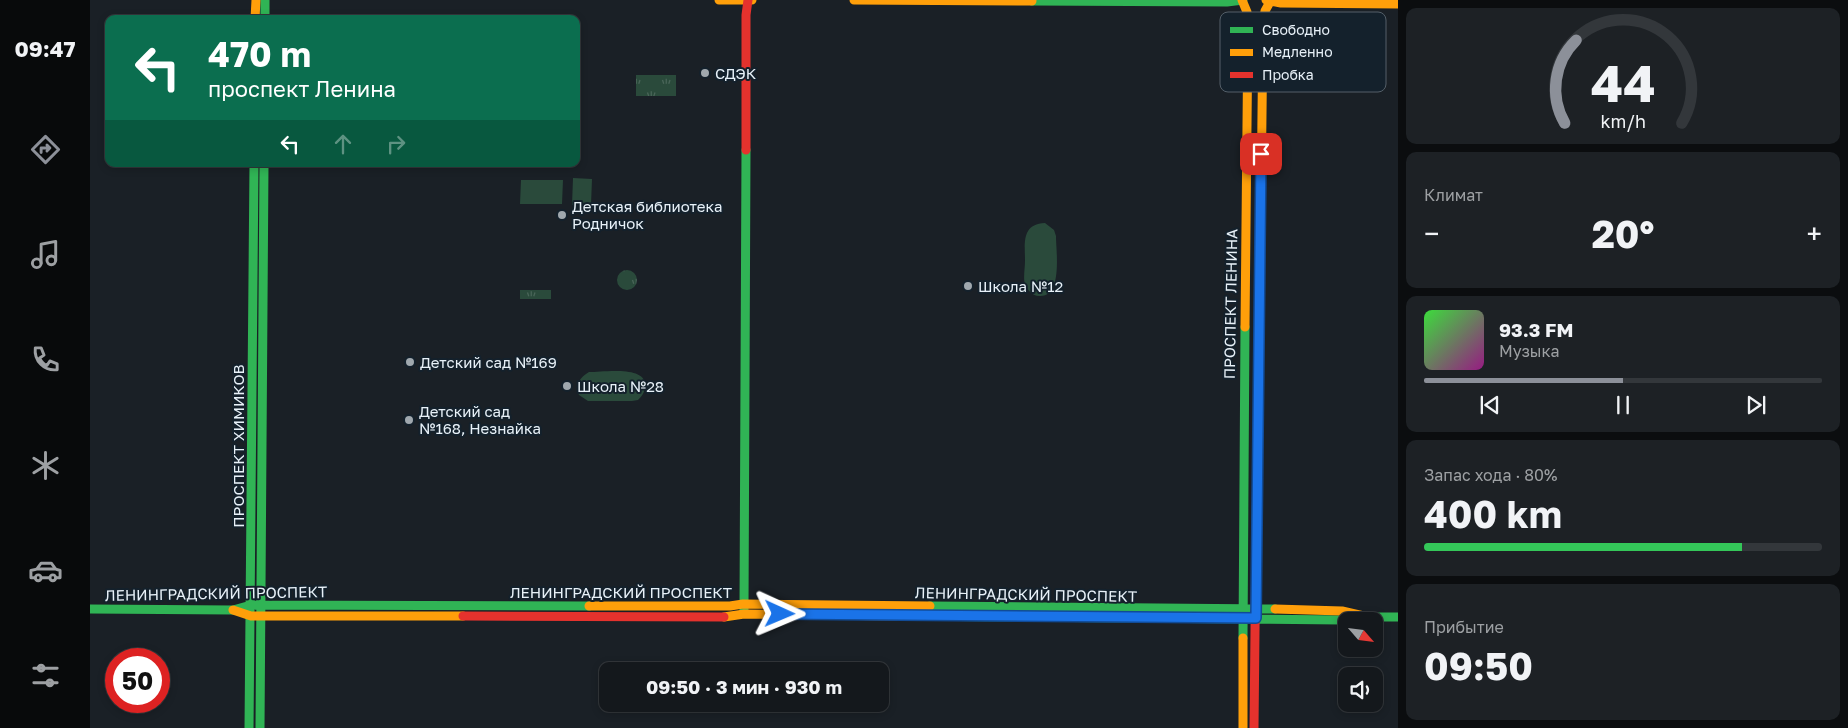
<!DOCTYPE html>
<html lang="ru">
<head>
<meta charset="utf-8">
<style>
	:root { --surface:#14181c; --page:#1d2125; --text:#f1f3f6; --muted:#9da0a3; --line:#33373b; --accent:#8c9099 }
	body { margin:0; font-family:"Golos Text",sans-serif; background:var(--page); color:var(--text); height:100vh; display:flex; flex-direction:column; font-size:19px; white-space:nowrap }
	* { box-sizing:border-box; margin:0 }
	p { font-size:16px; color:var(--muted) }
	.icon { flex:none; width:28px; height:28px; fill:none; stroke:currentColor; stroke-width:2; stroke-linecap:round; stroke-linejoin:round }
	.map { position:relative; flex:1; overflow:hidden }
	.details { display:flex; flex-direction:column; gap:8px; padding:8px; background:#0b0d0f; width:450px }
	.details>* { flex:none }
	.banner { position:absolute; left:15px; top:15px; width:475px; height:152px; border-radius:10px; box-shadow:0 2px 8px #0003,0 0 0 1px var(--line); background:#0b6e4f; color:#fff; overflow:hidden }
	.needle { width:32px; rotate:118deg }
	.controls { position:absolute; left:1248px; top:612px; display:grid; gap:10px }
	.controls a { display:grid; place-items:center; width:45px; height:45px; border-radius:10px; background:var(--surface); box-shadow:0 2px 8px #0003,0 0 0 1px var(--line); font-size:25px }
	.speed { position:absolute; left:15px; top:648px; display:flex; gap:10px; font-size:25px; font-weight:700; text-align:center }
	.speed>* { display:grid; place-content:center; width:65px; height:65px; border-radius:50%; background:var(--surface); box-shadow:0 2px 8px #0003,0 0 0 1px var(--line); line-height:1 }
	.speed .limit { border:8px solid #d22; background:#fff; color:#111 }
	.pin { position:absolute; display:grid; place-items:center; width:42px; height:42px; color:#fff; margin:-21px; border-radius:10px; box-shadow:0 2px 8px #0006 }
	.me { position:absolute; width:55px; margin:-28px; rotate:91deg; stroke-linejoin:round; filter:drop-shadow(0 0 4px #0008) }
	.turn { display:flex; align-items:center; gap:18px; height:105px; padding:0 20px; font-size:22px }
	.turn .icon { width:65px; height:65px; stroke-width:2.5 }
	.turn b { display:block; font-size:35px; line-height:42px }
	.lanes { display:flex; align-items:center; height:48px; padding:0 20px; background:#0003; justify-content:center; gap:25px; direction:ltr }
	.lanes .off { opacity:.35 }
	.big { font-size:38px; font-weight:700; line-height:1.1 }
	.details .tile { flex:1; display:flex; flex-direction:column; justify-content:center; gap:8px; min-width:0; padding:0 18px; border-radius:10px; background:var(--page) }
	.details .dial { align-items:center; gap:0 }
	.dial svg { height:130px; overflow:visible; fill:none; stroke:var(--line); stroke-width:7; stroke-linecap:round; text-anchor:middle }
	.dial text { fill:var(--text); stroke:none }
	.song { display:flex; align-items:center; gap:15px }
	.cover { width:60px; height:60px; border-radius:8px; background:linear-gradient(135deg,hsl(120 70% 55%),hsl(310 70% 35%)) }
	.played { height:5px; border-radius:2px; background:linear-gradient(90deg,var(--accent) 50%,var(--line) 50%) }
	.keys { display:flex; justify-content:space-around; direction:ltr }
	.heat { display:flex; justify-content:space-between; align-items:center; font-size:28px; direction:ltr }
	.charge { height:8px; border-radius:4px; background:linear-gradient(90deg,#34c759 80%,var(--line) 0) }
	.trip { position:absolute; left:509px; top:662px; width:290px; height:50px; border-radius:10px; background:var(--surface); box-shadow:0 2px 8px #0003,0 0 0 1px var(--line); font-weight:700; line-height:50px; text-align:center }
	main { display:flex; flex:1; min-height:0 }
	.tab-bar { display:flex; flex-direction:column; width:90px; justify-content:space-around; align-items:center; background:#080a0b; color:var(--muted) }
	.tab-bar .icon { width:35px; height:35px }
	.tab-bar .current { color:var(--accent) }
	.tab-bar b { font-size:22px; color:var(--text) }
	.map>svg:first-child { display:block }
	.park { fill:url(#park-tufts) }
	.pitch { fill:#2a4a3b }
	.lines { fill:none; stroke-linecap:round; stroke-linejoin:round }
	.fast { stroke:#30b455; stroke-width:9 }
	.slow { stroke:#ff9f0a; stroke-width:9 }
	.jam { stroke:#e5322d; stroke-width:9 }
	.route-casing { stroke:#114b97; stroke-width:12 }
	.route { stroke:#1a73e8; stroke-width:9 }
	.poi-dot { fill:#a0a8ae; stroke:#14212c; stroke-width:2 }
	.labels { text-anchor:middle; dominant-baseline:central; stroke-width:4; stroke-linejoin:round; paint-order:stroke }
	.poi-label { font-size:15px; fill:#e8f1f8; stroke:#14212c; text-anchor:start }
	.street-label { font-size:15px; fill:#e8f1f8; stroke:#14212c }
	.key { fill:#14212c; stroke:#545f69; stroke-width:1 }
	.key-label { font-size:14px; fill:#e8f1f8 }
</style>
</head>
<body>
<main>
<nav class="tab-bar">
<b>09:47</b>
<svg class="icon current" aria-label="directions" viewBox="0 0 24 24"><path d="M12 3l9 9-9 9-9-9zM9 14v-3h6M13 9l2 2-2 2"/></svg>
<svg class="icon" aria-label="music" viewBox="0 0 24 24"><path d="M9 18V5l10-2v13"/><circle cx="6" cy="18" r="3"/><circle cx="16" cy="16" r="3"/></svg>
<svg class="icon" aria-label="phone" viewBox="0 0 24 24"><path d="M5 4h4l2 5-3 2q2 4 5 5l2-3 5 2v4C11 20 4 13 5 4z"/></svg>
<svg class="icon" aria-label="climate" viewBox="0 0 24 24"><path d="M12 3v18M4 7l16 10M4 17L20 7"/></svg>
<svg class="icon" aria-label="car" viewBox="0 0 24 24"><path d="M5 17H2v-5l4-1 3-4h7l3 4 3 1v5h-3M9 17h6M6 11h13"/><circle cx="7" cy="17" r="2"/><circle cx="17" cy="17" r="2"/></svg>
<svg class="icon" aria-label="filters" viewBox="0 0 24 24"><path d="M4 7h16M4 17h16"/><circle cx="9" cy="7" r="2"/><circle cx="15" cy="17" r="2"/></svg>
</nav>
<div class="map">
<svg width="1308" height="728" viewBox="0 0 1308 728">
	<defs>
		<pattern id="park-tufts" width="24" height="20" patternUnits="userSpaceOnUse" patternTransform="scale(1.25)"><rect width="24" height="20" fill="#2a4a3b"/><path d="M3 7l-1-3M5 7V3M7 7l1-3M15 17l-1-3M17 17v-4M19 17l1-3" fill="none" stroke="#496558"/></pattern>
	</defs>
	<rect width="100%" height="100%" fill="#1a2026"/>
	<path class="park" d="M546 75H586V96H546Z
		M527 280a10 10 0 1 1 20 0a10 10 0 1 1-20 0Z
		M430 290H461V299H430Z"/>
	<path class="pitch" d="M483 178 502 179 501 205H482Z
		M431 180H473L472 204H430Z
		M955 223 964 230 966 236C966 251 973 298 949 296 943 296 937 290 935 284 933 278 935 268 935 261 935 244 931 224 955 223Z
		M499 372C513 372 557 365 555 386 555 392 552 396 548 400L542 401H498L489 395C484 384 491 377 499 372Z"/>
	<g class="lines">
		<path class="fast" d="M175 0V19
			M942 1 1137 2 1153 0
			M1166 534 1171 204
			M840 606 1185 609
			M0 609 143 610 161 605 499 606
			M654 610 656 150
			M806 616 1252 620 1278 617H1308
			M1153 638 1155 327
			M159 728 164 164
			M170 728 174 164"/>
		<path class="slow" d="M629 0H662
			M764 0 942 1
			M1152 0 1157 12 1158 24 1155 327
			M1176 0 1191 3 1308 4
			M165 19 166 0
			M1171 204 1173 24 1175 11 1181 0
			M499 606H640L653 604 840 606
			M1185 609 1252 611 1278 617
			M143 610 161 616H373
			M634 617 654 614 806 616
			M1153 638V728"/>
		<path class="jam" d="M656 150V15L658 0
			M373 616 634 617
			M1164 728 1166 534"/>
	</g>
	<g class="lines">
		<g class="route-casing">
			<path id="route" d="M690 614 1166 618 1171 154"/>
		</g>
		<use href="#route" class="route"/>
	</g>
	<g class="poi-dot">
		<circle cx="615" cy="73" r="5"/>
		<circle cx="472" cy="215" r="5"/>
		<circle cx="878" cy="286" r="5"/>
		<circle cx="320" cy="362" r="5"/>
		<circle cx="477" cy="386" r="5"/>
		<circle cx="319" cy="420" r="5"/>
	</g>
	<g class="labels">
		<g class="poi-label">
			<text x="625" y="73">СДЭК</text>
			<text x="482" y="206">Детская библиотека<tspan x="482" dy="17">Родничок</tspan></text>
			<text x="888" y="286">Школа №12</text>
			<text x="330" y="362">Детский сад №169</text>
			<text x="487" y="386">Школа №28</text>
			<text x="329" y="411">Детский сад<tspan x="329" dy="17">№168, Незнайка</tspan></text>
		</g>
		<g class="street-label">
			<text transform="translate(1140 304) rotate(-89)">ПРОСПЕКТ ЛЕНИНА</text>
			<text transform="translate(148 446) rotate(-90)">ПРОСПЕКТ ХИМИКОВ</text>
			<text x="531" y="592">ЛЕНИНГРАДСКИЙ ПРОСПЕКТ</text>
			<text transform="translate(126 593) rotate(-1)">ЛЕНИНГРАДСКИЙ ПРОСПЕКТ</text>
			<text transform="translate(936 594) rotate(1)">ЛЕНИНГРАДСКИЙ ПРОСПЕКТ</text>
		</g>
	</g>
	<rect x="1130" y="12" width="166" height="80" rx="8" class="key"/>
	<rect x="1140" y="27" width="23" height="6" fill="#30b455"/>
	<rect x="1140" y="49" width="23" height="7" fill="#ff9f0a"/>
	<rect x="1140" y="72" width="23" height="6" fill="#e5322d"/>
	<g class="key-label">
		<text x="1172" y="35">Свободно</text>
		<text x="1172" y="57">Медленно</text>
		<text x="1172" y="80">Пробка</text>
	</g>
</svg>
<div class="controls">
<a><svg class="needle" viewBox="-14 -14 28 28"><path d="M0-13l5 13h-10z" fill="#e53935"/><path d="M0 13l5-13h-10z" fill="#9da0a3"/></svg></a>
<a><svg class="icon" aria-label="sound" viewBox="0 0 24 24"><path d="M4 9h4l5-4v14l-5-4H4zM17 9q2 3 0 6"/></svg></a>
</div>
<div class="speed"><div class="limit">50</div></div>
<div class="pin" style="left:1171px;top:154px;background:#d93025"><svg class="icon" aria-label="arrive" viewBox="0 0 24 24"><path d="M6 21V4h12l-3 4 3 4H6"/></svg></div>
<svg class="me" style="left:690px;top:614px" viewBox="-20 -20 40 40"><path d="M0-17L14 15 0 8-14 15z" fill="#1a73e8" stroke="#fff" stroke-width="4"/></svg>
<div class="trip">09:50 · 3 мин · 930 m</div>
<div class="banner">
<div class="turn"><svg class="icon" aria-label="left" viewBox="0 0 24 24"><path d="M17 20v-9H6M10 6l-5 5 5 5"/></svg><div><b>470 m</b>проспект Ленина</div></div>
<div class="lanes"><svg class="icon" aria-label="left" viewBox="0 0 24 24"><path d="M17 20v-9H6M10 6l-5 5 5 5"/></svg><svg class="icon off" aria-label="ahead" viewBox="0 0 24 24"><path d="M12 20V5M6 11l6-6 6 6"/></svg><svg class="icon off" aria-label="right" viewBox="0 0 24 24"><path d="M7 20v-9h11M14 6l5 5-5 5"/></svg></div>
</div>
</div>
<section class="details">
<div class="tile dial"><svg viewBox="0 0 100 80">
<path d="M14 69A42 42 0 1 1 86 69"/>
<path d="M14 69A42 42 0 0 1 21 18" stroke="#8c9099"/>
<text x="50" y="56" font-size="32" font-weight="700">44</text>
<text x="50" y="72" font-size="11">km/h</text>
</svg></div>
<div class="tile"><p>Климат</p>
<div class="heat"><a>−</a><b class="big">20°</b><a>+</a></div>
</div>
<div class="tile">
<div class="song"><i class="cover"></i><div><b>93.3 FM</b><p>Музыка</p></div></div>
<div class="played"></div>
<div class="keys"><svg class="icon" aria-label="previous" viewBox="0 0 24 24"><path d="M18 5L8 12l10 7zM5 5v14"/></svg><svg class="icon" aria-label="pause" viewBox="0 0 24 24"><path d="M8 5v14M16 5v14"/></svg><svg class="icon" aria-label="next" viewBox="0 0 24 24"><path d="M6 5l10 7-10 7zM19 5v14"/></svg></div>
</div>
<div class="tile"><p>Запас хода · 80%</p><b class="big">400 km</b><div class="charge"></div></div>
<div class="tile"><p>Прибытие</p><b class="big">09:50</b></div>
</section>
</main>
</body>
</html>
